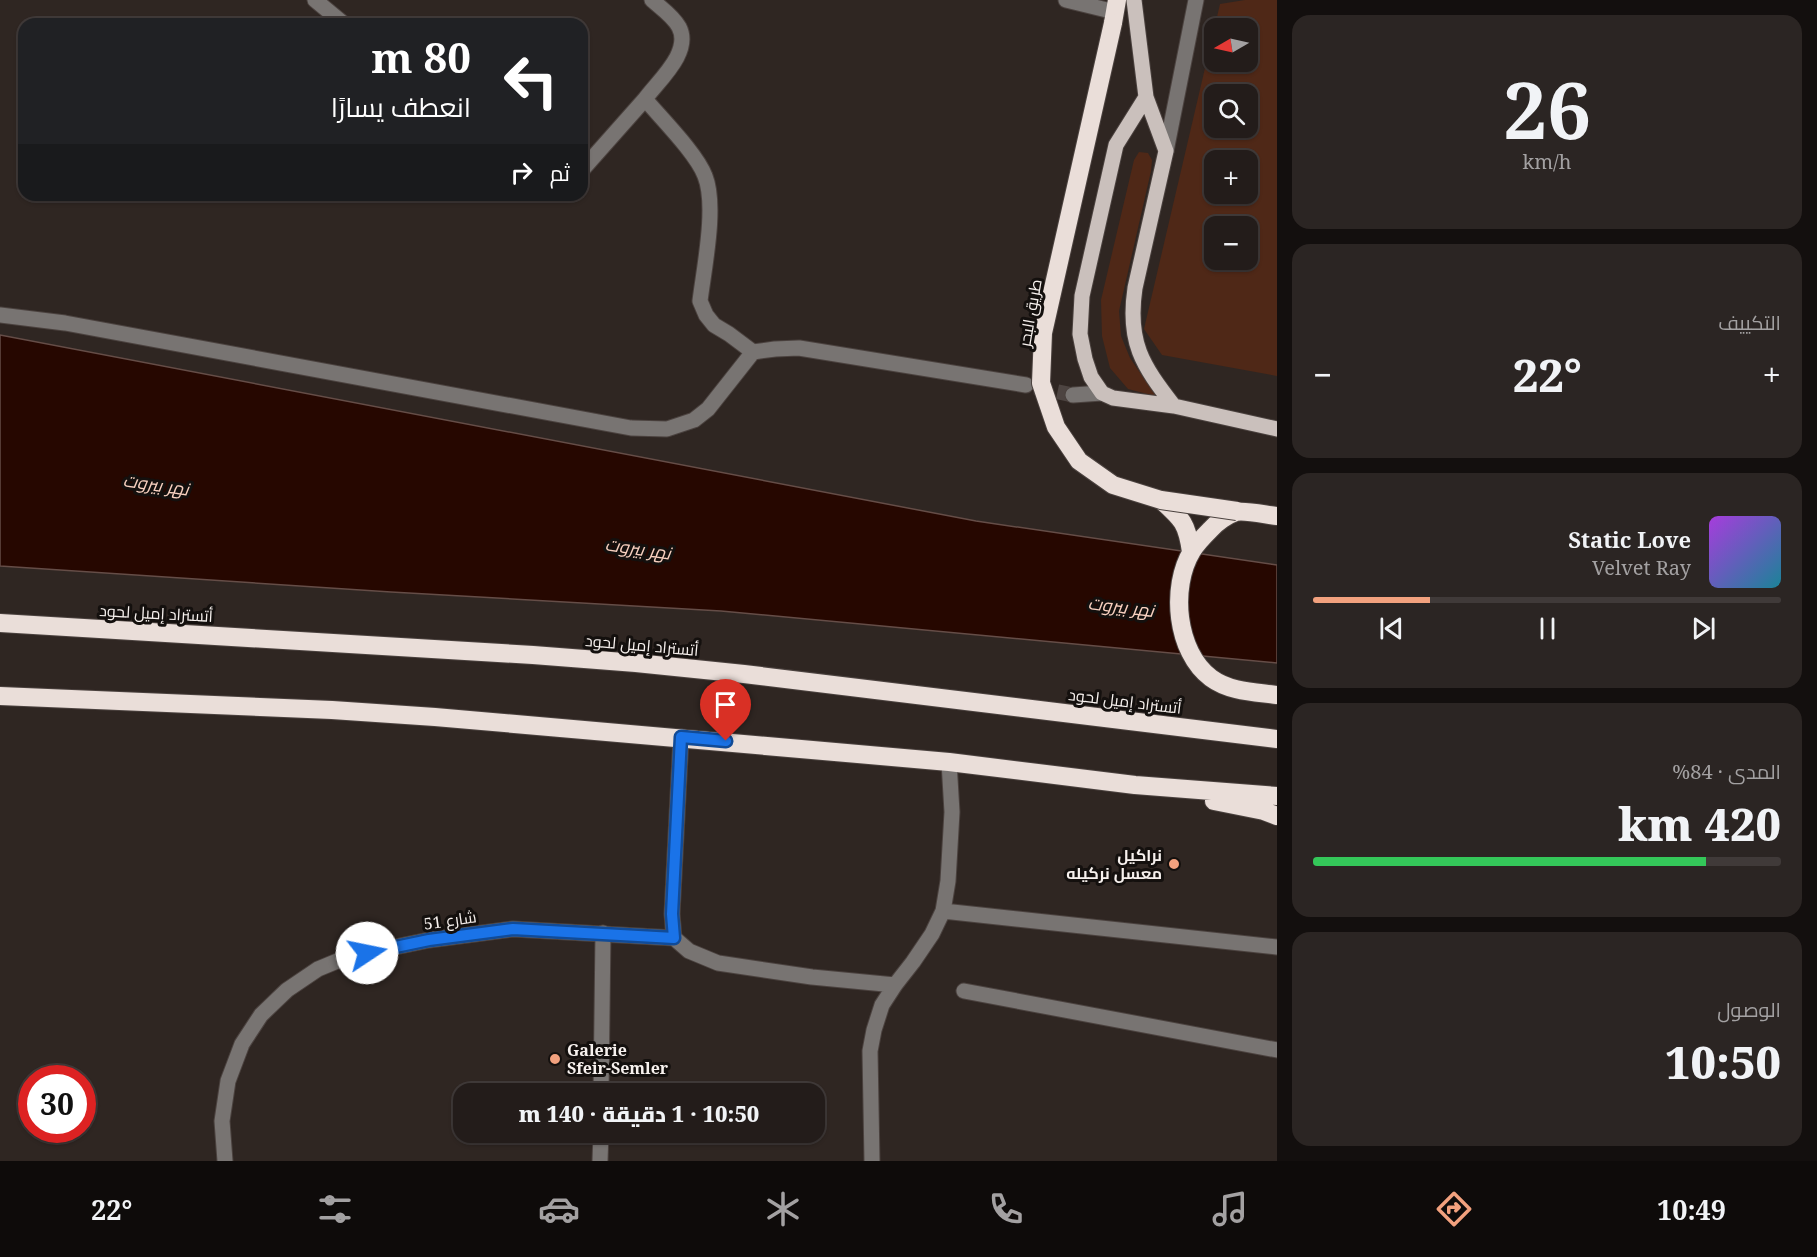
<!DOCTYPE html>
<html lang="ar">
<head>
<meta charset="utf-8">
<style>
	:root { --surface:#231c1a; --page:#2b2523; --text:#f1f3f6; --muted:#a3a1a2; --line:#403a39; --accent:#f2a17e }
	body { margin:0; font-family:"Noto Serif",Cairo,serif; background:var(--page); color:var(--text); direction:rtl; height:100vh; display:flex; flex-direction:column; font-size:22px; white-space:nowrap }
	* { box-sizing:border-box; margin:0 }
	p { font-size:20px; color:var(--muted) }
	.icon { flex:none; width:33px; height:33px; fill:none; stroke:currentColor; stroke-width:2; stroke-linecap:round; stroke-linejoin:round }
	.map { position:relative; flex:1; overflow:hidden; direction:ltr }
	.side { display:flex; flex-direction:column; gap:15px; padding:15px; background:#130f0e; width:540px }
	.side>* { flex:none }
	.hud { position:absolute; left:18px; top:18px; width:570px; height:183px; border-radius:18px; box-shadow:0 2px 4px #0004,0 0 0 2px var(--line); direction:rtl; background:#202124; color:#fff; overflow:hidden }
	.needle { width:39px; rotate:261deg }
	.buttons { position:absolute; left:1204px; top:18px; display:grid; gap:12px }
	.buttons a { display:grid; place-items:center; width:54px; height:54px; border-radius:12px; background:var(--surface); box-shadow:0 2px 4px #0004,0 0 0 2px var(--line); font-size:30px }
	.speed { position:absolute; left:18px; top:1065px; display:flex; gap:12px; font-size:30px; font-weight:700; text-align:center }
	.speed>* { display:grid; place-content:center; width:78px; height:78px; border-radius:50%; background:var(--surface); box-shadow:0 2px 4px #0004,0 0 0 2px var(--line); line-height:1 }
	.speed .limit { border:9px solid #d22; background:#fff; color:#111 }
	.pin { position:absolute; display:grid; place-items:center; width:51px; height:51px; color:#fff; margin:-62px -26px; border-radius:50% 50% 50% 0; rotate:-45deg; box-shadow:0 0 6px #0007 }
	.pin .icon { rotate:45deg }
	.me { position:absolute; width:66px; margin:-33px; rotate:79deg; stroke-linejoin:round; filter:drop-shadow(0 0 4px #0008) }
	.turn { display:flex; align-items:center; gap:21px; height:126px; padding:0 18px; font-size:27px }
	.turn .icon { width:78px; height:78px; stroke-width:2.5 }
	.turn b { display:block; font-size:42px; line-height:51px }
	.then { display:flex; align-items:center; height:57px; padding:0 18px; background:#0003; gap:12px; font-size:22px }
	.big { font-size:45px; font-weight:800; line-height:1.1 }
	.side .card { flex:1; display:flex; flex-direction:column; justify-content:center; gap:9px; min-width:0; padding:0 21px; border-radius:18px; background:var(--page) }
	.side .dial { align-items:center; gap:0 }
	.dial b { font-size:78px; line-height:1 }
	.song { display:flex; align-items:center; gap:18px }
	.cover { width:72px; height:72px; border-radius:9px; background:linear-gradient(135deg,hsl(280 70% 55%),hsl(190 70% 35%)) }
	.played { height:6px; border-radius:3px; background:linear-gradient(90deg,var(--accent) 25%,var(--line) 25%) }
	.keys { display:flex; justify-content:space-around; direction:ltr }
	.heat { display:flex; justify-content:space-between; align-items:center; font-size:33px; direction:ltr }
	.charge { height:9px; border-radius:4px; background:linear-gradient(90deg,#34c759 84%,var(--line) 0) }
	.trip { position:absolute; left:453px; top:1083px; width:372px; height:60px; border-radius:18px; background:var(--surface); box-shadow:0 2px 4px #0004,0 0 0 2px var(--line); font-weight:800; line-height:60px; text-align:center; direction:rtl }
	.dock { display:flex; height:96px; justify-content:space-around; align-items:center; background:#0e0b0a; color:var(--muted) }
	.dock .icon { width:42px; height:42px }
	.dock .active { color:var(--accent) }
	.dock b { font-size:27px; color:var(--text) }
	main { display:flex; flex:1; min-height:0 }
	.map>svg:first-child { display:block }
	.green { fill:#4f2817; fill-rule:evenodd }
	.water { fill:#260700; stroke:#654d47; stroke-width:1.5 }
	.lines { fill:none; stroke-linecap:round; stroke-linejoin:round }
	.minor-tunnel { stroke:#4d4441; stroke-width:15; stroke-dasharray:15 8; stroke-linecap:butt }
	.minor-casing { stroke:#4b423f; stroke-width:17 }
	.major-casing { stroke:#4b423f; stroke-width:17 }
	.highway-casing { stroke:#4b423f; stroke-width:20 }
	.minor { stroke:#787472; stroke-width:15 }
	.major { stroke:#cac0bc; stroke-width:15 }
	.highway { stroke:#eaded9; stroke-width:18 }
	.highway-bridge-casing { stroke:#4b423f; stroke-width:20; stroke-linecap:butt }
	.highway-bridge { stroke:#eaded9; stroke-width:18 }
	.route-casing { stroke:#114b97; stroke-width:15 }
	.route { stroke:#1a73e8; stroke-width:10 }
	.poi-dot { fill:#f2a17e; stroke:#14100e; stroke-width:2 }
	.labels { text-anchor:middle; dominant-baseline:central; stroke-width:6; stroke-linejoin:round; paint-order:stroke }
	.street-label { font-size:16px; fill:#f7f1ee; stroke:#14100e }
	.poi-label { font-size:16px; font-weight:bold; fill:#f7f1ee; stroke:#14100e; text-anchor:end }
	.water-label { font-size:18px; font-style:italic; fill:#f9d1c0; stroke:#14100e }
</style>
</head>
<body>
<main>
<section class="side">
<div class="card dial"><b>26</b><p>km/h</p></div>
<div class="card"><p>التكييف</p>
<div class="heat"><a>−</a><b class="big">22°</b><a>+</a></div>
</div>
<div class="card">
<div class="song"><i class="cover"></i><div><b>Static Love</b><p>Velvet Ray</p></div></div>
<div class="played"></div>
<div class="keys"><svg class="icon" aria-label="previous" viewBox="0 0 24 24"><path d="M18 5L8 12l10 7zM5 5v14"/></svg><svg class="icon" aria-label="pause" viewBox="0 0 24 24"><path d="M8 5v14M16 5v14"/></svg><svg class="icon" aria-label="next" viewBox="0 0 24 24"><path d="M6 5l10 7-10 7zM19 5v14"/></svg></div>
</div>
<div class="card"><p>المدى · 84%</p><b class="big">420 km</b><div class="charge"></div></div>
<div class="card"><p>الوصول</p><b class="big">10:50</b></div>
</section>
<div class="map">
<svg width="1277" height="1161" viewBox="0 0 1277 1161">
	<rect width="100%" height="100%" fill="#2f2622"/>
	<path class="green" d="M1245 0H1277V376L1162 355 1144 329 1220 4ZM1215 28H1248V62H1215ZM1215 94H1248V128H1215ZM1215 160H1248V194H1215ZM1215 226H1248V260H1215Z
		M1139 152 1148 153 1152 160 1151 171 1119 311 1121 336 1130 358 1145 380 1163 398 1128 389 1110 368 1102 336 1101 300 1134 160Z"/>
	<path class="water" d="M0 335 976 521 1277 565V663L721 611 391 592 0 566Z"/>
	<g class="lines">
		<path class="minor-tunnel" d="M1035 387 1073 395"/>
		<g class="minor-casing">
			<path id="minor" d="M315 0 344 24
				M1066 0 1115 12
				M645 99C659 80 692 52 679 27 673 16 661 8 652 0
				M1166 151 1196 0
				M582 170 645 99C661 118 697 154 705 176 717 206 704 268 700 301L706 315 714 325 729 334 753 352
				M0 315 65 323 631 428 667 429 694 420 708 409 753 352 775 349 799 348 1026 385
				M1073 395 1102 393
				M681 737 672 914 674 938 689 951 718 963 812 977 895 985
				M943 911 1277 947
				M964 991 1277 1050
				M601 1094 603 933
				M225 1161 222 1121 228 1081 242 1044 261 1015 287 990 318 969 347 957 429 940 513 929 674 938
				M600 1161 601 1132
				M872 1161 870 1051 874 1030 882 1005 895 985 913 962 932 934 943 911 948 881 952 812 949 762"/>
		</g>
		<g class="major-casing">
			<path id="major" d="M1134 0 1146 97 1166 151 1135 288C1127 342 1142 365 1174 406
				M1146 97 1116 145 1082 296 1080 334 1085 359 1091 377 1102 393 1113 398 1174 406 1277 429"/>
		</g>
		<g class="highway-casing">
			<path id="highway" d="M1113 23 1117 0
				M1161 500C1182 519 1187 523 1191 552
				M1277 516C1267 515 1245 510 1236 512 1227 515 1216 523 1210 530 1203 537 1197 543 1192 551 1170 587 1176 652 1211 678 1230 692 1255 692 1277 695
				M0 623 533 655 636 663 744 674 1277 739
				M0 696 332 710 435 717 949 762 1135 785 1277 796
				M1214 801 1264 811 1277 816"/>
		</g>
		<use href="#minor" class="minor"/>
		<use href="#major" class="major"/>
		<use href="#highway" class="highway"/>
		<g class="highway-bridge-casing">
			<path id="highway-bridge" d="M1113 23 1043 333 1041 383 1056 427 1079 461 1113 485 1161 500 1237 511"/>
		</g>
		<use href="#highway-bridge" class="highway-bridge"/>
	</g>
	<g class="lines">
		<g class="route-casing">
			<path id="route" d="M367 953 429 940 513 929 674 938 672 914 681 737 726 741"/>
		</g>
		<use href="#route" class="route"/>
	</g>
	<g class="poi-dot">
		<circle cx="1174" cy="864" r="6"/>
		<circle cx="555" cy="1059" r="6"/>
	</g>
	<g class="labels">
		<g class="street-label">
			<text transform="translate(1030 313) rotate(-80)">طريق البحر</text>
			<text transform="translate(156 613) rotate(3)">أتستراد إميل لحود</text>
			<text transform="translate(642 645) rotate(5)">أتستراد إميل لحود</text>
			<text transform="translate(1125 701) rotate(7)">أتستراد إميل لحود</text>
			<text transform="translate(450 920) rotate(-8)">شارع 51</text>
		</g>
		<g class="poi-label">
			<text x="1162" y="855">نراكيل<tspan x="1162" dy="18">معسل نركيله</tspan></text>
			<text x="567" y="1050" text-anchor="start">Galerie<tspan x="567" dy="18">Sfeir-Semler</tspan></text>
		</g>
		<g class="water-label">
			<text transform="translate(156 484) rotate(8)">نهر بيروت</text>
			<text transform="translate(638 548) rotate(8)">نهر بيروت</text>
			<text transform="translate(1121 606) rotate(7)">نهر بيروت</text>
		</g>
	</g>
</svg>
<div class="buttons">
<a><svg class="needle" viewBox="-14 -14 28 28"><path d="M0-13l5 13h-10z" fill="#e53935"/><path d="M0 13l5-13h-10z" fill="#a3a1a2"/></svg></a>
<a><svg class="icon" aria-label="search" viewBox="0 0 24 24"><circle cx="10" cy="10" r="6"/><path d="M15 15l6 6"/></svg></a>
<a>+</a>
<a>−</a>
</div>
<div class="speed"><div class="limit">30</div></div>
<div class="pin" style="left:726px;top:741px;background:#d93025"><svg class="icon" aria-label="arrive" viewBox="0 0 24 24"><path d="M6 21V4h12l-3 4 3 4H6"/></svg></div>
<svg class="me" style="left:367px;top:953px" viewBox="-20 -20 40 40"><circle r="19" fill="#fff"/><path d="M0-13L10 11 0 6-10 11z" fill="#1a73e8"/></svg>
<div class="trip">10:50 · 1 دقيقة · 140 m</div>
<div class="hud">
<div class="turn"><svg class="icon" aria-label="left" viewBox="0 0 24 24"><path d="M17 20v-9H6M10 6l-5 5 5 5"/></svg><div><b>80 m</b>انعطف يسارًا</div></div>
<div class="then">ثم<svg class="icon" aria-label="right" viewBox="0 0 24 24"><path d="M7 20v-9h11M14 6l5 5-5 5"/></svg></div>
</div>
</div>
</main>
<nav class="dock">
<b>10:49</b>
<svg class="icon active" aria-label="directions" viewBox="0 0 24 24"><path d="M12 3l9 9-9 9-9-9zM9 14v-3h6M13 9l2 2-2 2"/></svg>
<svg class="icon" aria-label="music" viewBox="0 0 24 24"><path d="M9 18V5l10-2v13"/><circle cx="6" cy="18" r="3"/><circle cx="16" cy="16" r="3"/></svg>
<svg class="icon" aria-label="phone" viewBox="0 0 24 24"><path d="M5 4h4l2 5-3 2q2 4 5 5l2-3 5 2v4C11 20 4 13 5 4z"/></svg>
<svg class="icon" aria-label="climate" viewBox="0 0 24 24"><path d="M12 3v18M4 7l16 10M4 17L20 7"/></svg>
<svg class="icon" aria-label="car" viewBox="0 0 24 24"><path d="M5 17H2v-5l4-1 3-4h7l3 4 3 1v5h-3M9 17h6M6 11h13"/><circle cx="7" cy="17" r="2"/><circle cx="17" cy="17" r="2"/></svg>
<svg class="icon" aria-label="filters" viewBox="0 0 24 24"><path d="M4 7h16M4 17h16"/><circle cx="9" cy="7" r="2"/><circle cx="15" cy="17" r="2"/></svg>
<b>22°</b>
</nav>
</body>
</html>
